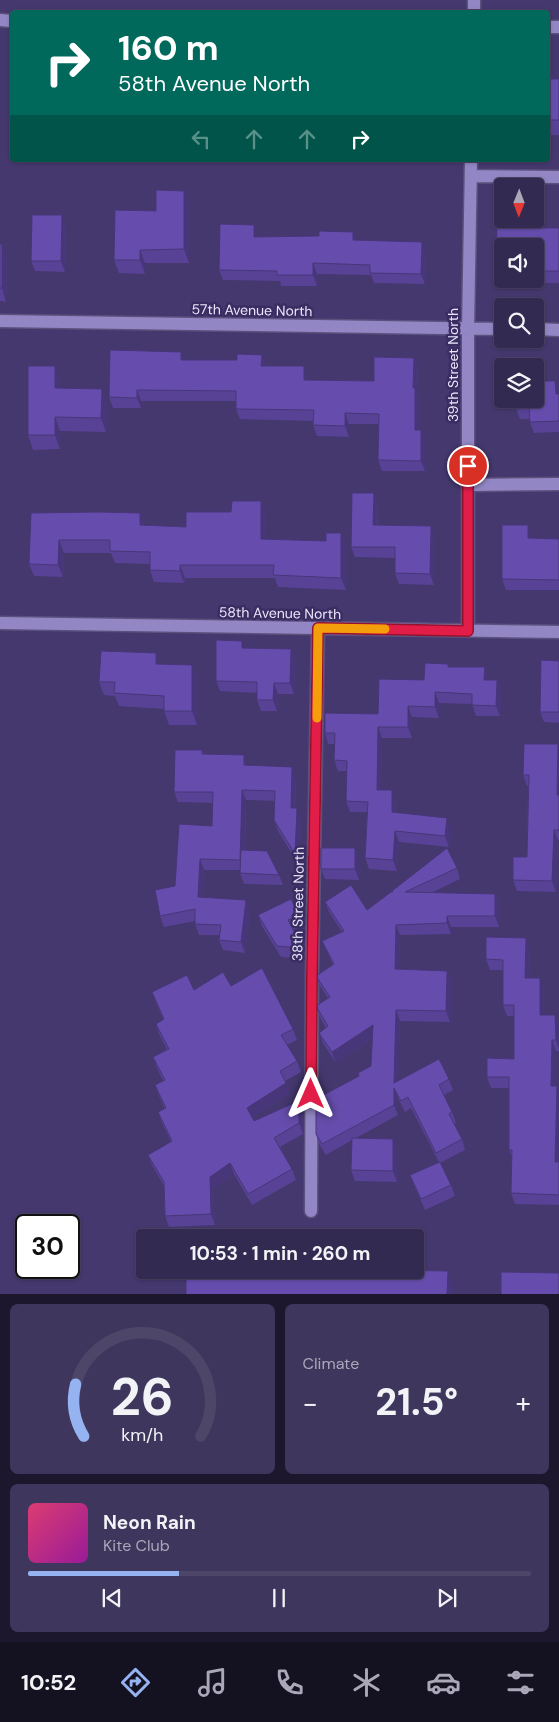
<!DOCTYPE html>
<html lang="en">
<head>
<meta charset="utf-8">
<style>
	:root { --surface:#332a52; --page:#3e365c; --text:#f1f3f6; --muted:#a9a7b8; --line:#4e4669; --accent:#95b2f1 }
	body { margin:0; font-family:"DM Sans",sans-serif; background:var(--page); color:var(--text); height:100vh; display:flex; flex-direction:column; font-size:19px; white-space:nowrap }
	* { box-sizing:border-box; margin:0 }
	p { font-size:16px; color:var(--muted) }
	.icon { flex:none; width:28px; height:28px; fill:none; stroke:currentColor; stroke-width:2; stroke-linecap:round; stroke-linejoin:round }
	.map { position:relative; height:1294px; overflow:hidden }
	.sheet { display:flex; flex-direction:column; gap:10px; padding:10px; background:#1c172d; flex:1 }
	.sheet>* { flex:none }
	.guide { position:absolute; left:10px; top:10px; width:540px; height:152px; border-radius:5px; box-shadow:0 1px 4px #0004,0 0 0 1px var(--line); background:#00695c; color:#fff; overflow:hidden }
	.needle { width:32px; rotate:181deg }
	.buttons { position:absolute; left:494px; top:178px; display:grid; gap:10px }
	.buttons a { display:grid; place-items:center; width:50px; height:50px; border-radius:5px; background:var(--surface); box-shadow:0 1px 4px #0004,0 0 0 1px var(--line); font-size:25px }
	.speed { position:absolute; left:15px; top:1214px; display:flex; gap:10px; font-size:25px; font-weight:700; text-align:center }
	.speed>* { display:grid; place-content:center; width:65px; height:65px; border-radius:50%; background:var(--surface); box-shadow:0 1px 4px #0004,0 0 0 1px var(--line); line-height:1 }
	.speed .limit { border:2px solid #111; border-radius:8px; background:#fff; color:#111 }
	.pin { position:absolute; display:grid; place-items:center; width:42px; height:42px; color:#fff; margin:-21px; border:2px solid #fff; border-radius:50%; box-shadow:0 1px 5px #0007 }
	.me { position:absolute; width:55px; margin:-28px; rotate:0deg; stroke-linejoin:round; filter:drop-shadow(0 0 4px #0008) }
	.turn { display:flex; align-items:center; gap:18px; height:105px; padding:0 25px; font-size:22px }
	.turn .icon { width:65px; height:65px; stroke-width:2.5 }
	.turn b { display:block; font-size:35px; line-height:42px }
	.lanes { display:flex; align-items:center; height:48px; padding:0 25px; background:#0003; justify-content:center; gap:25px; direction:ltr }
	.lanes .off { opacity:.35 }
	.big { font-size:38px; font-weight:700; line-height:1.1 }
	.sheet .card { flex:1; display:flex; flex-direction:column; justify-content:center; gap:8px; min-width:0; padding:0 18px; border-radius:8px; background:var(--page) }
	.sheet .dial { align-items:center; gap:0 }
	.dial svg { height:130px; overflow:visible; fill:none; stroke:var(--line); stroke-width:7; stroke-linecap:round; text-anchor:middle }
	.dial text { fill:var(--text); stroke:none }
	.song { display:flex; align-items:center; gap:15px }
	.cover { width:60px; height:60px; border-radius:8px; background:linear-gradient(135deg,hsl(340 70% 55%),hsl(300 70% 35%)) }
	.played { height:5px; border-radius:2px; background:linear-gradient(90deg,var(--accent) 30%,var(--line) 30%) }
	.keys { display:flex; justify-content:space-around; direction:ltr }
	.heat { display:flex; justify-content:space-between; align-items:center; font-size:28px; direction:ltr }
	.sheet .tiles { flex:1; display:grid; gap:10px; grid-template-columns:1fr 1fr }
	.card:last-child { grid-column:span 2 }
	.trip { position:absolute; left:136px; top:1229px; width:288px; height:50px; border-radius:5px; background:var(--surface); box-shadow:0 1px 4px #0004,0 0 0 1px var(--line); font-weight:700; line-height:50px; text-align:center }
	.menu { display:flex; height:80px; justify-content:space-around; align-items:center; background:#141121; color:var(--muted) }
	.menu .icon { width:35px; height:35px }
	.menu .selected { color:var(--accent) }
	.menu b { font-size:22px; color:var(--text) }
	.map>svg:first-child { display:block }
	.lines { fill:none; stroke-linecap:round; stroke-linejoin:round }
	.minor-casing { stroke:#5c517d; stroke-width:15 }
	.minor { stroke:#9287c4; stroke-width:12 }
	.wall { fill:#584295; fill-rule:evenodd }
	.shaded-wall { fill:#473679 }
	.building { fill:#664dad; stroke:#473679 }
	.route-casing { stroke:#92132f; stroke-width:12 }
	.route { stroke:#e11d48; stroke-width:9 }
	.slow { stroke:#f59e0b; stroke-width:9 }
	.labels { text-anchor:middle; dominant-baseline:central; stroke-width:5; stroke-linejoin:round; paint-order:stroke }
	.street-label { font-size:14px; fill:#e9e6fa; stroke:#3a2d62 }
</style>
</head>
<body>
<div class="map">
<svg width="559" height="1295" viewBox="0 0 559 1295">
	<rect width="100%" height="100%" fill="#44386e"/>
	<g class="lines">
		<g class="minor-casing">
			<path id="minor" d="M474 12V0
				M0 20 12 21
				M548 27H559
				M471 176 559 177
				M0 321 502 329
				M535 329 559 330
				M468 485 559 484
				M0 623 559 632
				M468 631V329L471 160
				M311 1211 312 976 318 628"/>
		</g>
		<use href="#minor" class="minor"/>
	</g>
	<path class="wall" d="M548 65H550L555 79H559V135H548Z
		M498 178 527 179V186H502V219H531L530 228H559V283H529V286H500L496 273ZM502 246H535V279H502Z
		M184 191 189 204V263H145V274L119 273 114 260Z
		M62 215 66 226 65 272 35 271 31 261Z
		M353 232 356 240 426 252 425 284 374 283 371 275 317 274V286H281L280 281 223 280 219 270 258 236V237L319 236Z
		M0 244 7 257 6 302 0 301Z
		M262 355 265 366H304L308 377V380L374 381 414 358 418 368 417 392 419 399V430H421L425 441V471H382L378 460 379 424H349V437L317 436 313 425V421L240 419 236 409V401H141V408H113L109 397 184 360H237Z
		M60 380V388L107 403 106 432 60 431V449L33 450 28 435Z
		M555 381 559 391V432L534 433 530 422V419H520L516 409Z
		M261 501 266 513 265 540 326 541 341 533 346 546V590L278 587 275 578H185L184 583 154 582 150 570V564L115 563 111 553H64L63 577 34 576 29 564 31 513H140L144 525 186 527 231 512Z
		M378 504V525L431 526 434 536V585L399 584 395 573V558L355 557 351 547Z
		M532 536V538L559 539V590H506L502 579Z
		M245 648 291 649 295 659 294 694H278L277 711H261L257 700V693L220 691 216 681Z
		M559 661V723L544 722 540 712Z
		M160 664 192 665 197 678V725H169L164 711V709L119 706 115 696 104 695 99 682Z
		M449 667 489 678 488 680H497L501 690 500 716H476L472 704 439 703V718L412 717V738H382L381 790 396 801V813L451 829 449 847 399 842 397 871 369 869 365 858 367 812H350L346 801 347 771H338L334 760 335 744H328L325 733 378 714 424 680Z
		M558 744 559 748V840H558L556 892 517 891 513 880 527 857 528 786H527L523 775Z
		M202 750 204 754 244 755 247 765 292 767 296 777 295 808 301 819 299 865 278 831 274 820 275 801 246 800 245 850 279 875 283 885 244 884 240 873 241 870H204L202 897 246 900 250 911 245 953 223 950 219 940 220 935H199L195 924V921L164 927 160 916 175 886 212 826V803L178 802 174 792Z
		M355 848 359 859V880L325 879 321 869Z
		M457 868 460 879 431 893 495 894 499 904V927H451V934L400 935 399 969 447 971 451 981 450 1022 400 1021 398 1081 449 1079 453 1090 444 1095 452 1112 456 1123 454 1124 462 1139 465 1150 440 1163 451 1185 455 1196 425 1210 414 1186 410 1175 439 1162 411 1108 405 1112 398 1098V1115L356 1138 393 1139 397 1150V1182L355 1181 351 1170 352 1140 326 1155 319 1144 316 1134 359 1076 371 1066 373 1038 336 1063 323 1043 319 1033 326 1028 320 1017 316 1006 328 998 320 986 316 976 333 965 322 941 342 932 329 912 325 902 367 910 393 892Z
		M258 915H299L303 926 293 930 304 954V959L281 957 262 926Z
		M530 949 529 978 544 989V1015H555L559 1024V1051H556L555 1086H557L559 1091V1205L515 1204 511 1193 512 1158 509 1150V1088H491L487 1077 514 1059V1016H507L503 1005V970H490L486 959Z
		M231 986 293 1029 297 1040 287 1045 297 1061 301 1072 285 1081 290 1093 252 1118 254 1121 299 1108 303 1119V1134L280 1147 292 1169 296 1180 252 1205 234 1174 213 1188 215 1225 169 1227 165 1216 164 1186 152 1165 148 1155 171 1142 162 1123 158 1112 165 1109 159 1096 155 1085 163 1081 157 1068 153 1057 167 1049 159 1034 156 1024 163 1019 156 1003 152 992Z"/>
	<path class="shaded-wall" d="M550 65 556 80 550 79Z
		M527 179 530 186H527Z
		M184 191 189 204V263L184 249Z
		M62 215 66 226 65 272 61 261Z
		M526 219H531L530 240 526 228Z
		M254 225 258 236 257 248 254 237Z
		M353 232 357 243 353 240Z
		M422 242 426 252 425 284 421 274Z
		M2 244 7 257 6 302 2 288Z
		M140 250 145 263V274L140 260Z
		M313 263 317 274V286L313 275Z
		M526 279H528L529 283V286Z
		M181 352 185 362 181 360Z
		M262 355 265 366H261Z
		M414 358 418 368 417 392 419 399V441L415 430 413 388Z
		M55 366 60 380V402L55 388Z
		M304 366 308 377V390L304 380Z
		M555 381 559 391V404L556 394Z
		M102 389 107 403 106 432 101 418Z
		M137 390 141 401V408L137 398Z
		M345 413 349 424V437L345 426Z
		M55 417 60 431V449L55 435Z
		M421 430 425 441V471L421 461Z
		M374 493 378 504 377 535 373 525Z
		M261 501 266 513 265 552 261 539Z
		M140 513 144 525H140Z
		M528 525 532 536V549L528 538Z
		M431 526 434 536V585L430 574Z
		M341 533 346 546V590L341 578Z
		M59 540 64 553 63 577 58 565Z
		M180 565 185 578 184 583 180 571Z
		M242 641 246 651 242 648Z
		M291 649 295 659 294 694 290 683Z
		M156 653 161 667 156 664Z
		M192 665 197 678V725L192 711Z
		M485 667 489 678 488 691 484 680Z
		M497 680 501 690 500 716 496 706Z
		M274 683 278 694 277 711 273 700Z
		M435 692 439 703V718L435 707Z
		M408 706 412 717V738L408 727Z
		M378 727 382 738 381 800 377 790Z
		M558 744 559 748V800L557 795Z
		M244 755 248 766 244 765Z
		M292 767 296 777 294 819 291 808Z
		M242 790 246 800 244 870 240 860Z
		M392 790 396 801 395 823 392 812Z
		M297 808 301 819 299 865 295 854Z
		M447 818 451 829 449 847 445 836Z
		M554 830 558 840 556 892 552 881Z
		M395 831 399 842 397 871 393 860Z
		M355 848 359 859V880L355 869Z
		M200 859 204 870 201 908 198 897Z
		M495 894 499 904V927L495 916Z
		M246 900 250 911 245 953 241 942Z
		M447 916 451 927V934L447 923Z
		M396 925 400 935 399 980 395 969Z
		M526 938 530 949 529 989 525 978Z
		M300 943 304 954V959L300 948Z
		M447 971 451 981 450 1022 446 1011Z
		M540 978 544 989V1025L540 1015Z
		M396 1010 400 1021 398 1094 394 1083Z
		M555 1015 559 1024V1049L556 1040Z
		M373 1025 377 1035 336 1063 332 1052Z
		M552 1040 556 1051 555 1097 551 1086Z
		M286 1083 290 1093 251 1119 247 1108Z
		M557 1086 559 1091V1172L555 1162Z
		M394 1088 398 1098V1115L394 1105Z
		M299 1108 303 1119V1134L299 1123Z
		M393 1139 397 1150V1182L393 1171Z
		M230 1163 234 1174 213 1188 215 1225 211 1214 210 1177Z
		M448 1271 453 1287V1295H447Z"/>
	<path class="building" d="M548 65H550V79H559V120H548Z
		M498 178 527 179V186H502V219H526V228H559V271H535V246H502V274L496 273Z
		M156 190 184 191V249L140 250V260H114L115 210 156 211Z
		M32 215H62L61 261H31Z
		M220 224 254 225V237L319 236V231L353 232V240L422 242 421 274 370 273V265L313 263V275H277V271L219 270Z
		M0 244H2V288H0Z
		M110 350 181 352V360H237V354L262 355 261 366H304V380L374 381V357L414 358 413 388H415V430H421V461L378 460 379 414 345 413V426L313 425 314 410 236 409V391L137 390V398L109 397Z
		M28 366H55V388L102 389 101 418 55 417V435H28Z
		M535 381H555L556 394H559V421L530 422 529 408 516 409V399H535Z
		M352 493H374L373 525 431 526 430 574 395 573V547H351Z
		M232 501H261V539L326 541V533H341V578L273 575 274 565H180V571L150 570V552L110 551V540H59L58 565 29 564 31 513 99 512 140 513V525L186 527V512H231Z
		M502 525H528V538L559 539V580L502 579Z
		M216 640 242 641V648L291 649 290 683H274L273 700H257V682L216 681Z
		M101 651 156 653V664L192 665V711H164V696L114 693 115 682H99Z
		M541 660 559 661V712H540Z
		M425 663 448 664V667H485L484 680H497L496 706 472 705V694L435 692V707L408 706V727H378L377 790H392V812L447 818 445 836 395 831 393 860 365 858 368 802 346 801 347 761 334 760 335 733H325V713L378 714 379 679 424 680Z
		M524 744H558L557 795H559V830H554L552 881 513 880V857H527L529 775H523Z
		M175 750H202V754L244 755V765L292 767 291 808H297L295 854 274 820 275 791 242 790 240 860 200 859 198 897 246 900 241 942 219 940 221 925 195 924V909L160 916 155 890 175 886 179 824 212 826 213 792H174Z
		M321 848H355V869H321Z
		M447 848 457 868 405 892 495 894V916H447V923L396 925 395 969 447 971 446 1011 396 1010 394 1083 439 1059 449 1079 439 1085 452 1112 449 1114 462 1139 436 1153 408 1097 401 1101 394 1088V1105L322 1144 316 1134V1099L359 1076 358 1073 371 1066 373 1025 332 1052 319 1033 328 1026 316 1006 330 997 316 976 334 964 322 941 344 931 325 902 351 885 367 910 391 892H393L392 891Z
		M241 850 267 851 279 875 240 873Z
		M291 899 299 915 288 920 300 943V948L277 946 258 915Z
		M486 937 526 938 525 978H540V1015H555L556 1040H552L551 1086H557L555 1162H559V1195L511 1193 512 1150H509V1077H487V1058L514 1059V1005H503V960L486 959Z
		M262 968 293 1029 281 1035 297 1061 280 1071 286 1083 247 1108 254 1121 296 1102 299 1108V1123L274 1138 292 1169 248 1194 230 1163 210 1177 211 1214 165 1216 164 1182 148 1155 172 1141 158 1112 166 1108 155 1085 165 1080 153 1057 169 1049 156 1024 164 1019 152 992 187 975 194 990 223 972 231 986Z
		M352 1138 393 1139V1171L351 1170Z
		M440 1162 451 1185 421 1199 410 1175Z
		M186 1270H392L448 1271 447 1295H186Z
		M501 1272 559 1273V1295H501Z"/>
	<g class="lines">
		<g class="route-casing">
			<path id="route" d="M311 1094 312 976 318 628 468 631V466"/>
		</g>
		<use href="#route" class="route"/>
		<path class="slow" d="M317 718 318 628 385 629"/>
	</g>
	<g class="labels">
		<g class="street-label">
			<text transform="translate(252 310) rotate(1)">57th Avenue North</text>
			<text transform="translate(453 365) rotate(-90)">39th Street North</text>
			<text transform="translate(280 613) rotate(1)">58th Avenue North</text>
			<text transform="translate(298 904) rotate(-89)">38th Street North</text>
		</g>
	</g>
</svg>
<div class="buttons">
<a><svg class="needle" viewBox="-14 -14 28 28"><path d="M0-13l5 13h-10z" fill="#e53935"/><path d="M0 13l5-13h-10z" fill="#a9a7b8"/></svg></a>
<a><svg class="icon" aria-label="sound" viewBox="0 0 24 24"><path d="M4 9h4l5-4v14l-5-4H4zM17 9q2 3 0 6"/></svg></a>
<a><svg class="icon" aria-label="search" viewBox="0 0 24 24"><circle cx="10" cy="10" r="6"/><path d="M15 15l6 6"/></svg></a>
<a><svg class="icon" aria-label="layers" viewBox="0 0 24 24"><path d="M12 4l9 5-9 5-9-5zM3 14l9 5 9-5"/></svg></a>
</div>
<div class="speed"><div class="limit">30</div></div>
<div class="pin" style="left:468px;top:466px;background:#d93025"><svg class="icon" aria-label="arrive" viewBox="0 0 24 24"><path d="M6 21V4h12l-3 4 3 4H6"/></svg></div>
<svg class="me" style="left:311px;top:1094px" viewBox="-20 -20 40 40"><path d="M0-17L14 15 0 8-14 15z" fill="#e11d48" stroke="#fff" stroke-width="4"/></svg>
<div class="trip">10:53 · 1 min · 260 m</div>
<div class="guide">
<div class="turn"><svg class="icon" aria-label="right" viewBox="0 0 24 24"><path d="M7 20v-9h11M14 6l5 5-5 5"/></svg><div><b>160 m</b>58th Avenue North</div></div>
<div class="lanes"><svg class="icon off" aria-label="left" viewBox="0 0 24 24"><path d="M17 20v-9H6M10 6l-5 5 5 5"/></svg><svg class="icon off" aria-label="ahead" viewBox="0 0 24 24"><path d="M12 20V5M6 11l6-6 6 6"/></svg><svg class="icon off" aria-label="ahead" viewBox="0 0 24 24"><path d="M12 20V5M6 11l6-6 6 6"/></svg><svg class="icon" aria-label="right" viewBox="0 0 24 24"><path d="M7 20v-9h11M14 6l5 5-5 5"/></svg></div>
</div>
</div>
<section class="sheet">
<div class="tiles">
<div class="card dial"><svg viewBox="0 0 100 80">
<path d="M14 69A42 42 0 1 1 86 69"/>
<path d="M14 69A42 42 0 0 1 9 37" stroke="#95b2f1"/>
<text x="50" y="56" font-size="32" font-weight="700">26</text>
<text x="50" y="72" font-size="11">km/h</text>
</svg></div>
<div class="card"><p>Climate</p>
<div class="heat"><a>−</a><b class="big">21.5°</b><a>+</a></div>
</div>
<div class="card">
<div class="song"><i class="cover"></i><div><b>Neon Rain</b><p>Kite Club</p></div></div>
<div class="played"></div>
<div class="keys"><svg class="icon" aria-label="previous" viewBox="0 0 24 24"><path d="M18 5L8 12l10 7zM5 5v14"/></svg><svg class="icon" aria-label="pause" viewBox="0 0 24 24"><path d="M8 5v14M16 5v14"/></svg><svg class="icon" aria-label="next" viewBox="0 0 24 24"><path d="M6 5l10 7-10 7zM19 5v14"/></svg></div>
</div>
</div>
</section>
<nav class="menu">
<b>10:52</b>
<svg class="icon selected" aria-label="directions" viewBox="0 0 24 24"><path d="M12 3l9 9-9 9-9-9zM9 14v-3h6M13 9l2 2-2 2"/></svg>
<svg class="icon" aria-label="music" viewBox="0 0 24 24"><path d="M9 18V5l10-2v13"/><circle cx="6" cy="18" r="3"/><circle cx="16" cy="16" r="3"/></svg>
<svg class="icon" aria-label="phone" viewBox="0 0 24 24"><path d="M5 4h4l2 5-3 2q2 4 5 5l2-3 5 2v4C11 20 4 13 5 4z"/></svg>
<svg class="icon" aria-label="climate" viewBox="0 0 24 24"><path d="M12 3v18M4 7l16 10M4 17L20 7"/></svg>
<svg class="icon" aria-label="car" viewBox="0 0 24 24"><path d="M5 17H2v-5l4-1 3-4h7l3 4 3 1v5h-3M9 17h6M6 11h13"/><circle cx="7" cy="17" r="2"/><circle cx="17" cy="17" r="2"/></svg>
<svg class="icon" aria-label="filters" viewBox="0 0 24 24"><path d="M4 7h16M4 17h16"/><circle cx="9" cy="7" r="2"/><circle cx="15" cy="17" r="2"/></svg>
</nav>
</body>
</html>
